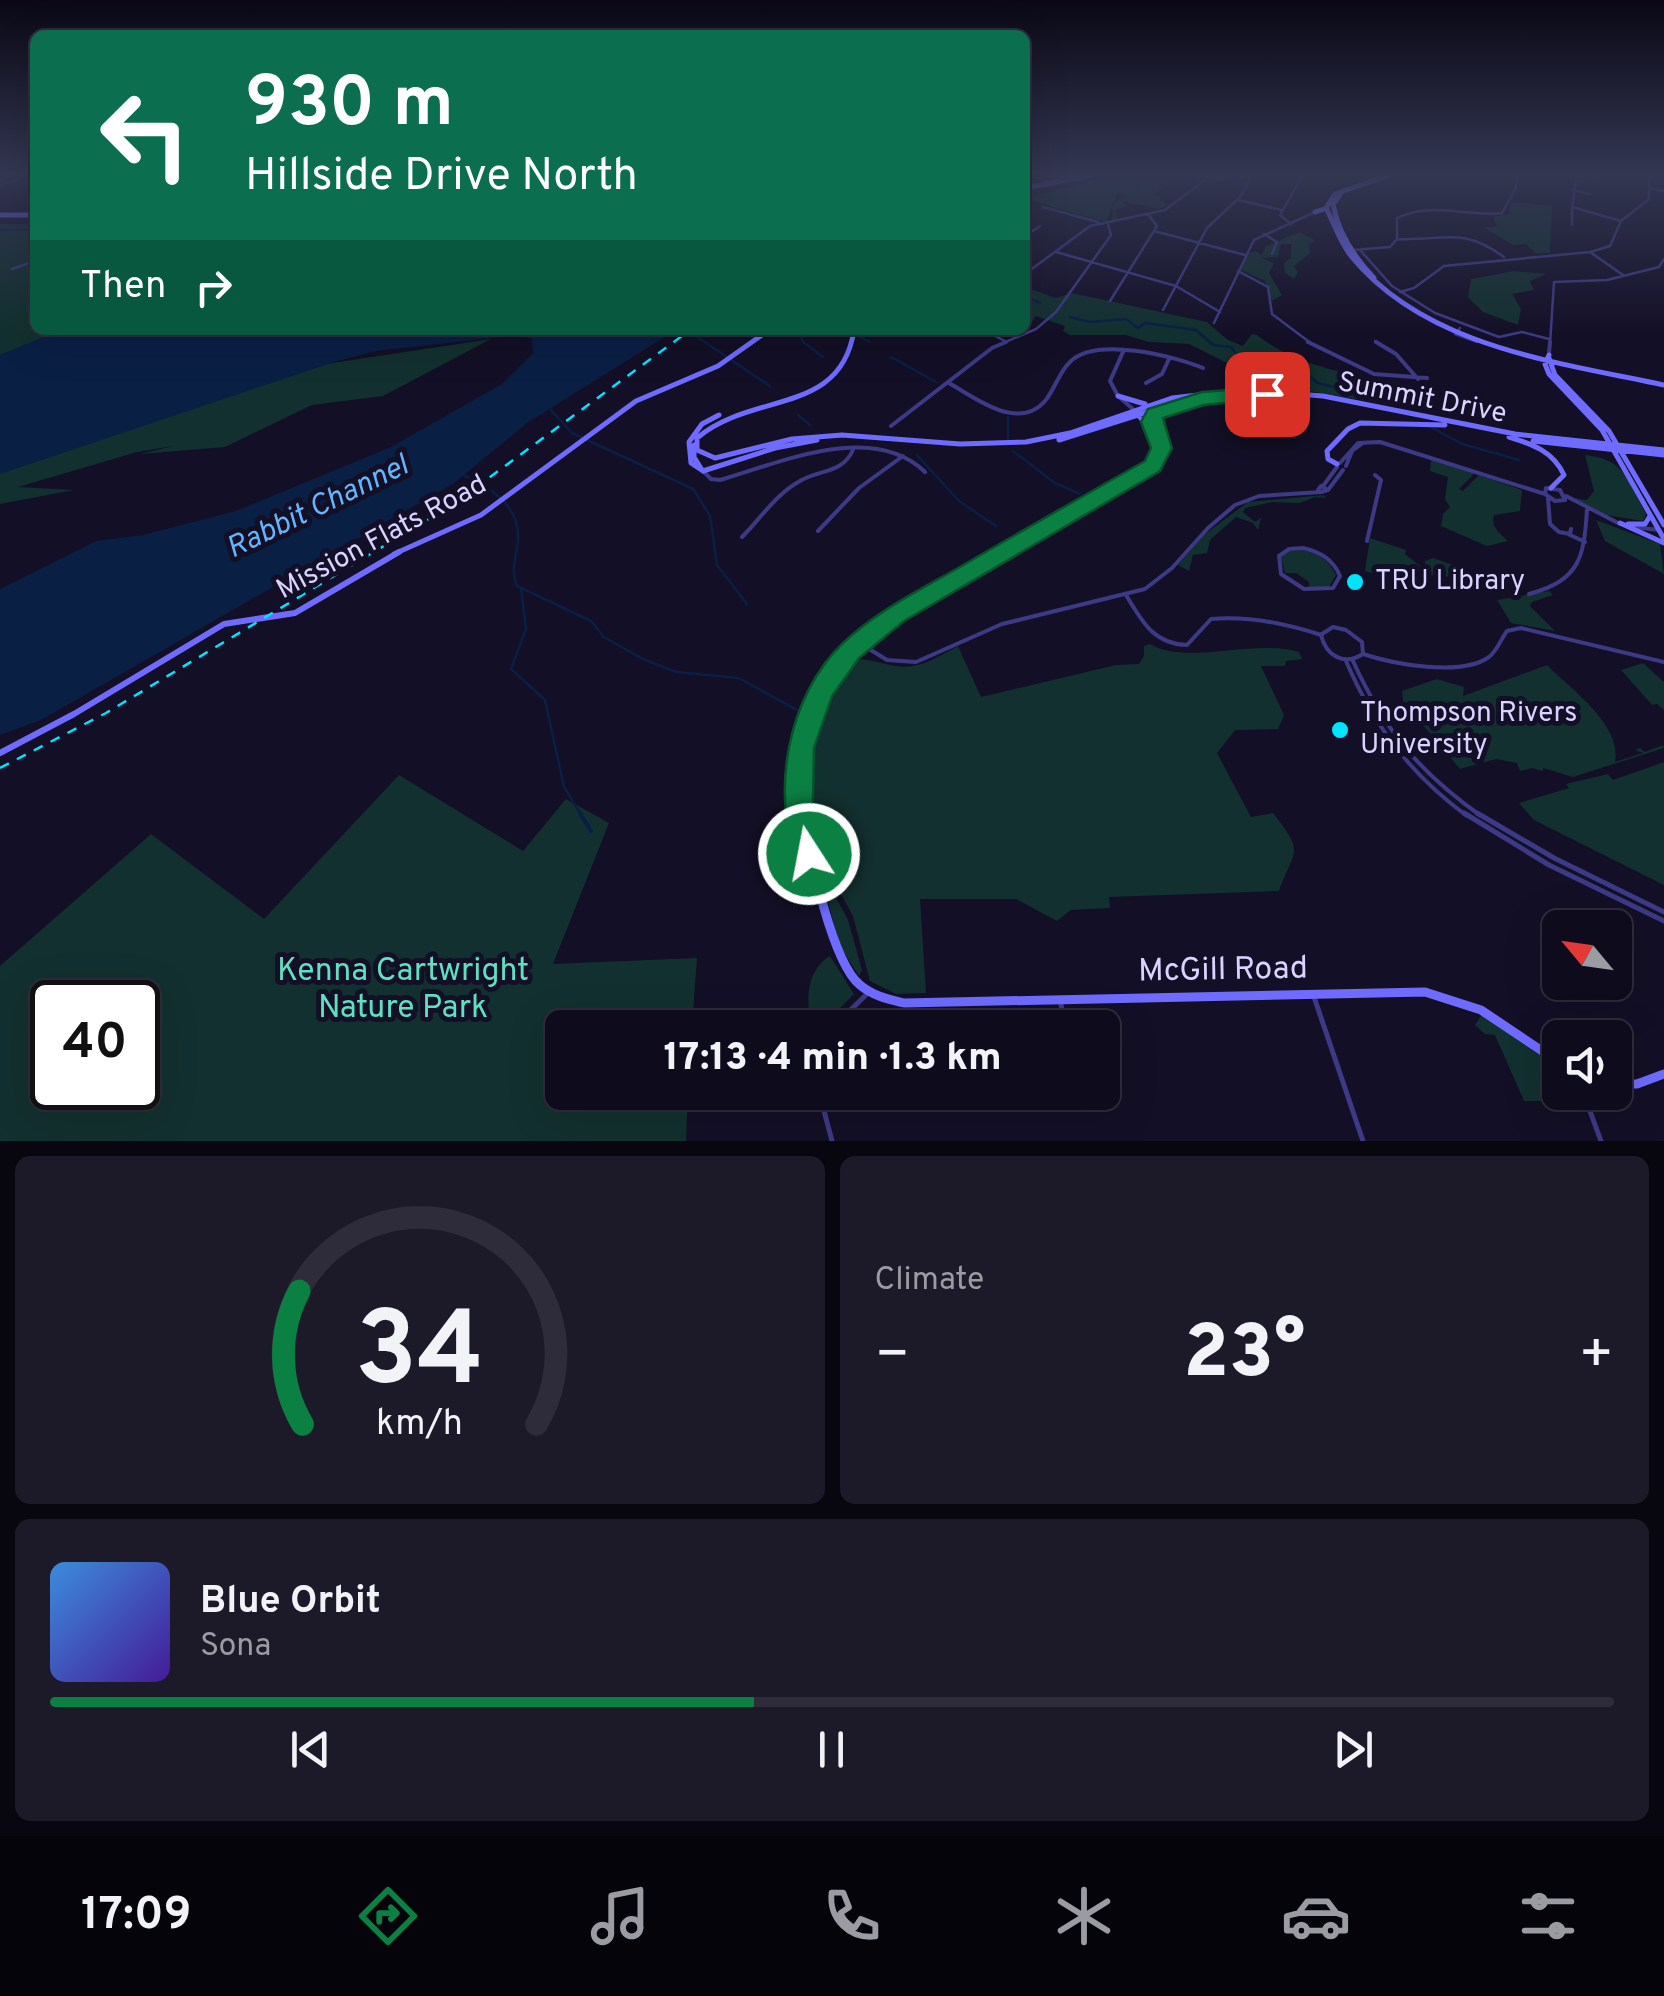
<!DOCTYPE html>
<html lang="en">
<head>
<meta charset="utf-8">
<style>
	:root { --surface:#0e0b1c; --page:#1c1929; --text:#f1f3f6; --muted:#9b9ba3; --line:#2e2b3b; --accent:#0b8043 }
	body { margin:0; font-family:Overpass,sans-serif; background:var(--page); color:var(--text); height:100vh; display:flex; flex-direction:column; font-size:38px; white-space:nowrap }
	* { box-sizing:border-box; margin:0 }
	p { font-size:32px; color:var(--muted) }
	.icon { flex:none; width:55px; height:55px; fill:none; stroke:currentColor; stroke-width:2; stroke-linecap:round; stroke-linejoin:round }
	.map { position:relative; height:1141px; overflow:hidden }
	.details { display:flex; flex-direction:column; gap:15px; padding:15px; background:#08060f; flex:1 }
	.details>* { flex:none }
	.top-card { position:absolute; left:30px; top:30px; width:1000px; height:305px; border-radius:15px; box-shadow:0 10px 40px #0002,0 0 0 2px var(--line); background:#0b6e4f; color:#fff; overflow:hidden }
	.needle { width:65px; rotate:299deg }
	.controls { position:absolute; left:1542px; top:910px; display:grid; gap:20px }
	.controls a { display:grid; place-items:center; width:90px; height:90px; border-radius:15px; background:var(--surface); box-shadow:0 10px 40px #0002,0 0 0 2px var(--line); font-size:50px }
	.speed { position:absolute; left:30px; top:980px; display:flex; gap:20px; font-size:50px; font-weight:700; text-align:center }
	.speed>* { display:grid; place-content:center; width:130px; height:130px; border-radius:50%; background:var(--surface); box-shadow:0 10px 40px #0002,0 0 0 2px var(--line); line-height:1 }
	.speed .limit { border:5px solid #111; border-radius:15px; background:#fff; color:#111 }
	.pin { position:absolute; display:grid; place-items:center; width:85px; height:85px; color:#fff; margin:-42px; border-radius:20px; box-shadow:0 5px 15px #0006 }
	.me { position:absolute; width:110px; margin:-55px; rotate:349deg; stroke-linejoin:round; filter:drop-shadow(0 0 8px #0008) }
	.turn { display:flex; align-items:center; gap:35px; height:210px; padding:0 50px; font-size:45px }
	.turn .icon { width:130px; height:130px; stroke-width:2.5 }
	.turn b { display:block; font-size:70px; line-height:85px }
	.then { display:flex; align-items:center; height:95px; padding:0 50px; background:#0003; gap:20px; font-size:38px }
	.big { font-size:75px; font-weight:800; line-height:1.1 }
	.details .tile { flex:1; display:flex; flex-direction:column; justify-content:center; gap:15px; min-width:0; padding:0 35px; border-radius:15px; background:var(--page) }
	.details .dial { align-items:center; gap:0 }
	.dial svg { height:260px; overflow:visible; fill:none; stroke:var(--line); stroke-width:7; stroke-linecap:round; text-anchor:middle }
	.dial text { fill:var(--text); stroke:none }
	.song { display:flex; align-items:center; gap:30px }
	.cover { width:120px; height:120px; border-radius:15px; background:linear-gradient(135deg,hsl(210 70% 55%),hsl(260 70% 35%)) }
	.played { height:10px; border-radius:5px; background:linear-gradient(90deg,var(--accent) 45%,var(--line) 45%) }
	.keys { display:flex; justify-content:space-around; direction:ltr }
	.heat { display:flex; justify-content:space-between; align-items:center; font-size:55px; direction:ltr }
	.details .tiles { flex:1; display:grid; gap:15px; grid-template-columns:1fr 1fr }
	.tile:last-child { grid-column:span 2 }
	.trip { position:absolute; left:545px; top:1010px; width:575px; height:100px; border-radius:15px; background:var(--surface); box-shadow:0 10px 40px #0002,0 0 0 2px var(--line); font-weight:800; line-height:100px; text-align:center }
	.tab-bar { display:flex; height:160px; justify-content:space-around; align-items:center; background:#06040b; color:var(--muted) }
	.tab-bar .icon { width:70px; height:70px }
	.tab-bar .on { color:var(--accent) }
	.tab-bar b { font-size:45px; color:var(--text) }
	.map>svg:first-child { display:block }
	.green { fill:#12302f; fill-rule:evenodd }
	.water { fill:#0a1f44 }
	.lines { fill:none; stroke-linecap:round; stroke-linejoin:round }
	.stream-far1 { stroke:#0a1f44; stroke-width:2.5 }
	.stream { stroke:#0a1f44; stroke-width:4 }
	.street-far2 { stroke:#3d3a85; stroke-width:2.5 }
	.street-far1 { stroke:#3d3a85; stroke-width:4 }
	.street { stroke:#3d3a85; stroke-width:5 }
	.secondary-far2 { stroke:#6f6bff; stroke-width:5 }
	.secondary-far1 { stroke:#6f6bff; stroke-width:6 }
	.secondary { stroke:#6f6bff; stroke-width:9 }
	.rail { stroke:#00e5ff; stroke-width:2.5; stroke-dasharray:10 9; stroke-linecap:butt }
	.route { fill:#0b8043; stroke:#07532c; stroke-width:2.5 }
	.poi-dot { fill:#00e5ff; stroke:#130f26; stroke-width:4 }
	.labels { text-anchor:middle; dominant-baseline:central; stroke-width:10; stroke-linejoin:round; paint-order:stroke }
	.street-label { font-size:28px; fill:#d9d4ff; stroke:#130f26 }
	.poi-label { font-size:28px; fill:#d9d4ff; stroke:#130f26; text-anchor:start }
	.water-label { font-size:30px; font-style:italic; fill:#62b6ff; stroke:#130f26 }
	.near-street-label { font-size:32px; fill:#d9d4ff; stroke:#130f26 }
	.near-park-label { font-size:32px; fill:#5fe0c0; stroke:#130f26 }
</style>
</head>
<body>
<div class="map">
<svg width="1664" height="1141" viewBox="0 0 1664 1141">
	<rect width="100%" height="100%" fill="#130f26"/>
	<path class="green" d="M1113 175H1147L1133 193 1149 175H1179L1155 194 1167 205 1159 209 1122 201 1127 207 1116 209 1117 219 1112 220 1113 205 1124 195 1118 193 1116 195 1106 222 1039 203 1031 197Z
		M1511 202 1552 206 1550 253 1536 254 1526 244 1513 245 1483 227H1497L1493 217 1509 214Z
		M0 224H35V330H62L0 355Z
		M1299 232 1316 241 1309 244 1310 253 1294 266 1298 272 1294 279 1285 273 1284 263 1291 258V244H1281L1278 257 1261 258 1274 263 1269 273 1282 295 1272 301 1265 281 1241 270 1249 253 1256 251 1262 255 1266 246Z
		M1514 271 1546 274 1530 281 1534 290 1512 294 1521 309 1518 325 1483 312 1468 297 1471 279Z
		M1025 287 1056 298 1072 293 1207 322 1228 340 1243 346 1252 334 1257 335C1297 367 1351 375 1401 383L1406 407 1284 387 1243 371 1189 344 1149 342 1126 335H1070L1063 331 1065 326 1036 316 1027 329Z
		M491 339 383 396 312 405 225 447 140 454 173 446 137 452 18 487 74 490 0 504V463L260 374Z
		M1585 455C1626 459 1627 481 1646 514L1643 521 1606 515 1573 498 1587 500 1594 491Z
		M1431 460 1471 471 1473 475 1459 489 1463 491 1479 475 1522 490 1520 511 1494 515C1490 527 1500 533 1508 541L1487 546 1441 526 1443 514 1450 507 1445 500 1448 477 1430 471Z
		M1324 495 1326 498 1315 497 1300 503 1272 502 1245 508 1243 512 1255 522 1261 518 1258 530 1253 523 1236 517 1210 540 1207 553 1193 555 1189 571 1178 565 1205 534 1248 502Z
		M1596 520 1660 544 1664 574 1605 541Z
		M1370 538 1406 550 1405 554 1425 570V561L1433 558 1481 575 1484 585 1469 578 1428 575 1426 589 1365 571Z
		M1301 550C1317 553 1329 559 1336 575L1329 587 1309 589V582L1296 573H1285L1281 558 1287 551Z
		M1549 591 1553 595 1532 602 1530 606 1555 631 1511 623 1497 600Z
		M1150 644C1187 666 1253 638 1299 652L1302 659 1286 661 1285 666H1261L1284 715 1278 729 1235 730 1217 753 1251 817 1273 813C1305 854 1295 847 1279 891L1109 897 1110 908 1071 910 1057 921 1016 899H920L926 993 896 994 870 981 853 916 812 841 804 794 806 767 821 710 830 689 854 659C870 659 880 663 895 666 919 670 938 657 958 646L981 697 1116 665 1139 664 1144 656V646Z
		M1643 663 1664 682V710L1657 704 1652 705 1621 670Z
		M1547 665C1572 690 1622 725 1615 762L1643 753 1635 750 1640 748 1645 752 1663 745 1664 748 1573 777 1543 768V771L1532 768 1520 771 1517 763 1496 759 1460 769 1403 701 1402 691 1437 679 1464 687 1463 696Z
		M1664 762V885L1534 820 1519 803 1569 788 1566 784 1608 774 1613 780Z
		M399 775 523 851 566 799 609 823 553 964 697 958 692 1027 562 1028V1092L688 1093 686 1141H0V966L151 834 264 919ZM52 1002H138V1088H52Z
		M827 881 848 920 862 970 859 976 838 943 824 882Z
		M830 956 854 994 821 1027H814C804 1005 806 970 830 956Z
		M1482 1014 1560 1070V1092L1577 1093 1579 1101H1524L1495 1035 1485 1034 1475 1025Z"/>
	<path class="water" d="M62 330H676L527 423 453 484 41 720 0 735V589L96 541 143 535 236 511 391 447 502 384 533 353 532 339 520 335 376 351 334 362 0 474V355Z"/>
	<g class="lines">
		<path class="stream-far1" d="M0 230H35
			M1025 296 1040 303
			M1070 317 1090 322 1126 319 1138 328 1145 323 1196 330 1213 345 1231 347 1237 355 1279 363 1285 369 1302 371 1318 383 1382 399
			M687 330 770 386
			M801 330 802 341 823 357
			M860 337 870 342
			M891 357 936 382
			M551 410 572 433 693 489 710 516 717 565 747 604
			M798 415 810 425
			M1008 417V440
			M1429 426 1462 444 1519 460
			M1013 451 1055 483 1080 494
			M917 455 959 501 996 526
			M465 476C491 487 520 507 518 539 517 556 510 569 517 586L591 621 604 637 643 659 676 672 739 678 804 714
			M521 588 526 629 511 669 545 700 564 787 582 816"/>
		<path class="stream" d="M580 813 591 831"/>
		<path class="street-far2" d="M1577 175 1572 207 1621 221
			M1577 175 1601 180
			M0 186 26 175
			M1649 188 1664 191
			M1573 190 1590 194
			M1238 200 1282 210
			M1043 207 1098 222
			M1572 207V225
			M1291 224 1280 215 1303 175
			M1154 231 1245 255
			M1264 234 1277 242 1272 254
			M1025 236 1040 226
			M1397 239C1444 241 1462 226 1504 257
			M1354 250 1390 247 1397 239V218C1432 201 1465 217 1502 213L1516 188 1517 175
			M1360 250 1392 286 1435 313 1499 337 1522 332 1549 339
			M1056 252 1176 286 1220 312
			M1590 252 1623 275
			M12 269 35 261
			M1238 271 1268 287 1272 314 1312 344
			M1025 274 1090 226 1165 210 1206 179 1288 175 1298 180
			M1400 292 1414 288 1444 266 1590 252 1610 246 1621 221 1649 199V175
			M1110 301 1157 226 1148 214
			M1163 310 1207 228 1240 197 1251 178
			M1214 323 1254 240 1315 212
			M1460 328 1455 334 1477 342
			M983 330 1005 341
			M1375 341 1380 344
			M1001 344 1036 329 1056 312 1111 235 1108 224
			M1550 344 1554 282 1607 280 1659 267 1664 259"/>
		<path class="street-far1" d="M1308 342 1374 374 1427 378
			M1376 342 1396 354 1418 379
			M1123 352 1110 381 1118 396 1134 410
			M1549 353 1550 342
			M949 383C975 398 1018 432 1045 401 1055 389 1059 372 1070 362 1095 336 1174 356 1203 368
			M1146 383 1162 374 1169 359
			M891 426 992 348 1006 342
			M1340 463 1358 443 1380 442 1545 494
			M1346 466 1352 451 1363 443
			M703 471 711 479 720 480C779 463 872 421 925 472
			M1323 486 1337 467
			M1546 488 1560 490 1565 500 1555 501 1545 494Z
			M1318 490 1321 486 1328 490 1321 492
			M1328 490 1343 470
			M1566 496 1620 524
			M1548 498 1550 524 1559 532 1570 534 1571 529
			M1634 527 1659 530
			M818 531 859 488 903 456
			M1568 534 1585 542
			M742 537C761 518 776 494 800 481 820 469 842 474 853 450
			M1367 541 1381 480 1375 475
			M1303 548C1320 552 1333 559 1340 576L1333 588 1304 589 1281 574 1279 556 1289 549Z
			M1529 594C1580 580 1584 558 1587 509
			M1126 595C1142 621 1153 644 1187 645L1211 619C1249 616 1285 623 1321 635
			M1322 634 1333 627 1346 630 1362 642 1363 654
			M1321 635C1326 656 1344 666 1363 654
			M861 644 887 660 916 662 1002 624 1145 589 1172 568 1208 528 1235 505 1259 496 1321 492
			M1363 654C1393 664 1461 677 1489 657 1497 651 1501 639 1507 631L1521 628 1664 662
			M1346 661C1374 726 1410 774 1467 816
			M1353 661C1385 731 1418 771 1481 816"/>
		<path class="street" d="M1464 813 1549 865 1664 921
			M1477 813 1554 858 1664 912
			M1313 994 1363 1141
			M1061 1004 1065 1028
			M832 1028 869 992
			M819 1092 832 1141
			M1075 1092 1078 1109
			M1583 1092 1601 1141"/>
		<path class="secondary-far2" d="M1049 175 1073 177
			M1390 175 1335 194 1326 208C1334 223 1340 242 1351 256 1425 347 1556 362 1664 385
			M1025 177 1029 175
			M1025 188 1091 175
			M1340 195 1333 204C1338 233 1354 257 1374 278
			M1315 212 1327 208
			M0 215H35
			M854 330C841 416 753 391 697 438V450L715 458 792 439 842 435 960 444 1026 442 1070 433 1172 398 1242 390 1323 396 1515 434 1664 450
			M1549 355 1545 364 1549 374 1602 430 1664 539
			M1549 358 1555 375 1609 431 1664 525
			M1118 396 1145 404
			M1145 422 1155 447 1148 469
			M1509 437C1532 444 1553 451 1564 475L1551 488
			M1059 440 1160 408 1225 395
			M1533 441 1664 455
			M694 445V457L702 470
			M1337 464 1328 459 1327 451 1348 429 1360 423 1445 425
			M703 471 775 448 817 440
			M703 471 691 463 689 442 702 424 719 415
			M1620 523 1664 543
			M1628 524H1645L1650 516
			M394 554 481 515 636 401 718 366 769 330
			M1000 554 1153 465 1160 442 1135 411"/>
		<path class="secondary-far1" d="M0 753 74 714 224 624 295 613 399 552
			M802 816C776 668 899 614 1005 552"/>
		<path class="secondary" d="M802 813C810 853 831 961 860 985 873 996 888 999 904 1003L1425 992 1481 1010 1560 1063
			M1615 1084H1637L1664 1074"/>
		<path class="rail" d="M0 768 106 713 452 505 690 330"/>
	</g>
	<linearGradient id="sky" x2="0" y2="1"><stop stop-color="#0a0815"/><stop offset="0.52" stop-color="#333752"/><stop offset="1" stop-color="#333752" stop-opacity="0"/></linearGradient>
	<rect width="1664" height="334" fill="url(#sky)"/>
	<path class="route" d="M1267 387 1274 389V398L1204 405 1163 418 1172 448 1160 471 904 621 859 658 832 696 814 748 813 804 824 854 819 863 809 867 799 863C769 794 788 695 843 643 879 609 924 588 965 564 1025 529 1085 495 1145 461L1151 448 1141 422 1148 409 1202 392Z"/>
	<g class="poi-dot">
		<circle cx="1355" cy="582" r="10"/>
		<circle cx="1340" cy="730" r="10"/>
	</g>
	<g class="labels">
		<g class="street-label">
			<text transform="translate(1422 399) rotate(11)">Summit Drive</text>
			<text transform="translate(382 538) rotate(-28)">Mission Flats Road</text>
		</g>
		<g class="poi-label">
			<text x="1375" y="582">TRU Library</text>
			<text x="1360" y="714">Thompson Rivers<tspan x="1360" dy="32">University</tspan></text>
		</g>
		<g class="water-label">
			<text transform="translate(318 508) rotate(-26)">Rabbit Channel</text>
		</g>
		<g class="near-street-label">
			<text transform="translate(1223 971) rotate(-1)">McGill Road</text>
		</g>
		<g class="near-park-label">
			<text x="403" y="972">Kenna Cartwright<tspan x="403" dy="37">Nature Park</tspan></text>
		</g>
	</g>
</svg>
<div class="controls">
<a><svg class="needle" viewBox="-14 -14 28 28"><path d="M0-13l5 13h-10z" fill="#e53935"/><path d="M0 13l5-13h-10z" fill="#9b9ba3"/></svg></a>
<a><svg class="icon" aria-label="sound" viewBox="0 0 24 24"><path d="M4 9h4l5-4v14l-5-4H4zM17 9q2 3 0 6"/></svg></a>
</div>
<div class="speed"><div class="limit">40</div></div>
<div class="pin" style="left:1267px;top:394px;background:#d93025"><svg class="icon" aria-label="arrive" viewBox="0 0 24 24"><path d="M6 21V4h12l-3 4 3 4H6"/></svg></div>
<svg class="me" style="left:809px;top:854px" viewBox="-20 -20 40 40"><circle r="17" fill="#0b8043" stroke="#fff" stroke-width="3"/><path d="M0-11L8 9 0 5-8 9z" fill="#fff"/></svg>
<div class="trip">17:13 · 4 min · 1.3 km</div>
<div class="top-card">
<div class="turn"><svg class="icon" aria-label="left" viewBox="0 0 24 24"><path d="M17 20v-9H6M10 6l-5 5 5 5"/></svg><div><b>930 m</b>Hillside Drive North</div></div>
<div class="then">Then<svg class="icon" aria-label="right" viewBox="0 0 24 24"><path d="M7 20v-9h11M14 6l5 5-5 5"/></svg></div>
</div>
</div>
<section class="details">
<div class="tiles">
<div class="tile dial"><svg viewBox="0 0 100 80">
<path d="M14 69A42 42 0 1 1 86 69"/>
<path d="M14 69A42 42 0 0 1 13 28" stroke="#0b8043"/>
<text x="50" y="56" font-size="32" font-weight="700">34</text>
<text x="50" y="72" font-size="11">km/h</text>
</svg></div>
<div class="tile"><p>Climate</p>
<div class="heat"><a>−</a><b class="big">23°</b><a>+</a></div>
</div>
<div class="tile">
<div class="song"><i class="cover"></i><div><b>Blue Orbit</b><p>Sona</p></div></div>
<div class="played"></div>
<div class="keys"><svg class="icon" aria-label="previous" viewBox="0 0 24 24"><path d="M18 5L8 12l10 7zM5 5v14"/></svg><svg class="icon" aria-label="pause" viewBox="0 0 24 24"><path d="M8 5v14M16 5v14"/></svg><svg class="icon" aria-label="next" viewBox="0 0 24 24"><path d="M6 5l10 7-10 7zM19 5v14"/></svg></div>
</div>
</div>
</section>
<nav class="tab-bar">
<b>17:09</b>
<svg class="icon on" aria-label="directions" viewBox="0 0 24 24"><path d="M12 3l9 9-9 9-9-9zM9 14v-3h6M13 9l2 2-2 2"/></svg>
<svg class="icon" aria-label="music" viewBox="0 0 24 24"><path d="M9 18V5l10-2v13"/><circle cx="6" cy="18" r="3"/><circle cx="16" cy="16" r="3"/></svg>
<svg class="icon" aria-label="phone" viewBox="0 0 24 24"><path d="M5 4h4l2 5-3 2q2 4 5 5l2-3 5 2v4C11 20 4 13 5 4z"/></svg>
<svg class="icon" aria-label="climate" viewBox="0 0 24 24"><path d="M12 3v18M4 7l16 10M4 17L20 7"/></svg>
<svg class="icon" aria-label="car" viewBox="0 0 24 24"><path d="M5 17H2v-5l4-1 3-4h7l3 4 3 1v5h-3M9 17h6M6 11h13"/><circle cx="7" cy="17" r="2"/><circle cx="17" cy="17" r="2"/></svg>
<svg class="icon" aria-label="filters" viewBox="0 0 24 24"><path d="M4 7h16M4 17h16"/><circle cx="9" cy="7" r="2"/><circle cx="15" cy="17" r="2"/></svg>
</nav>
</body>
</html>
